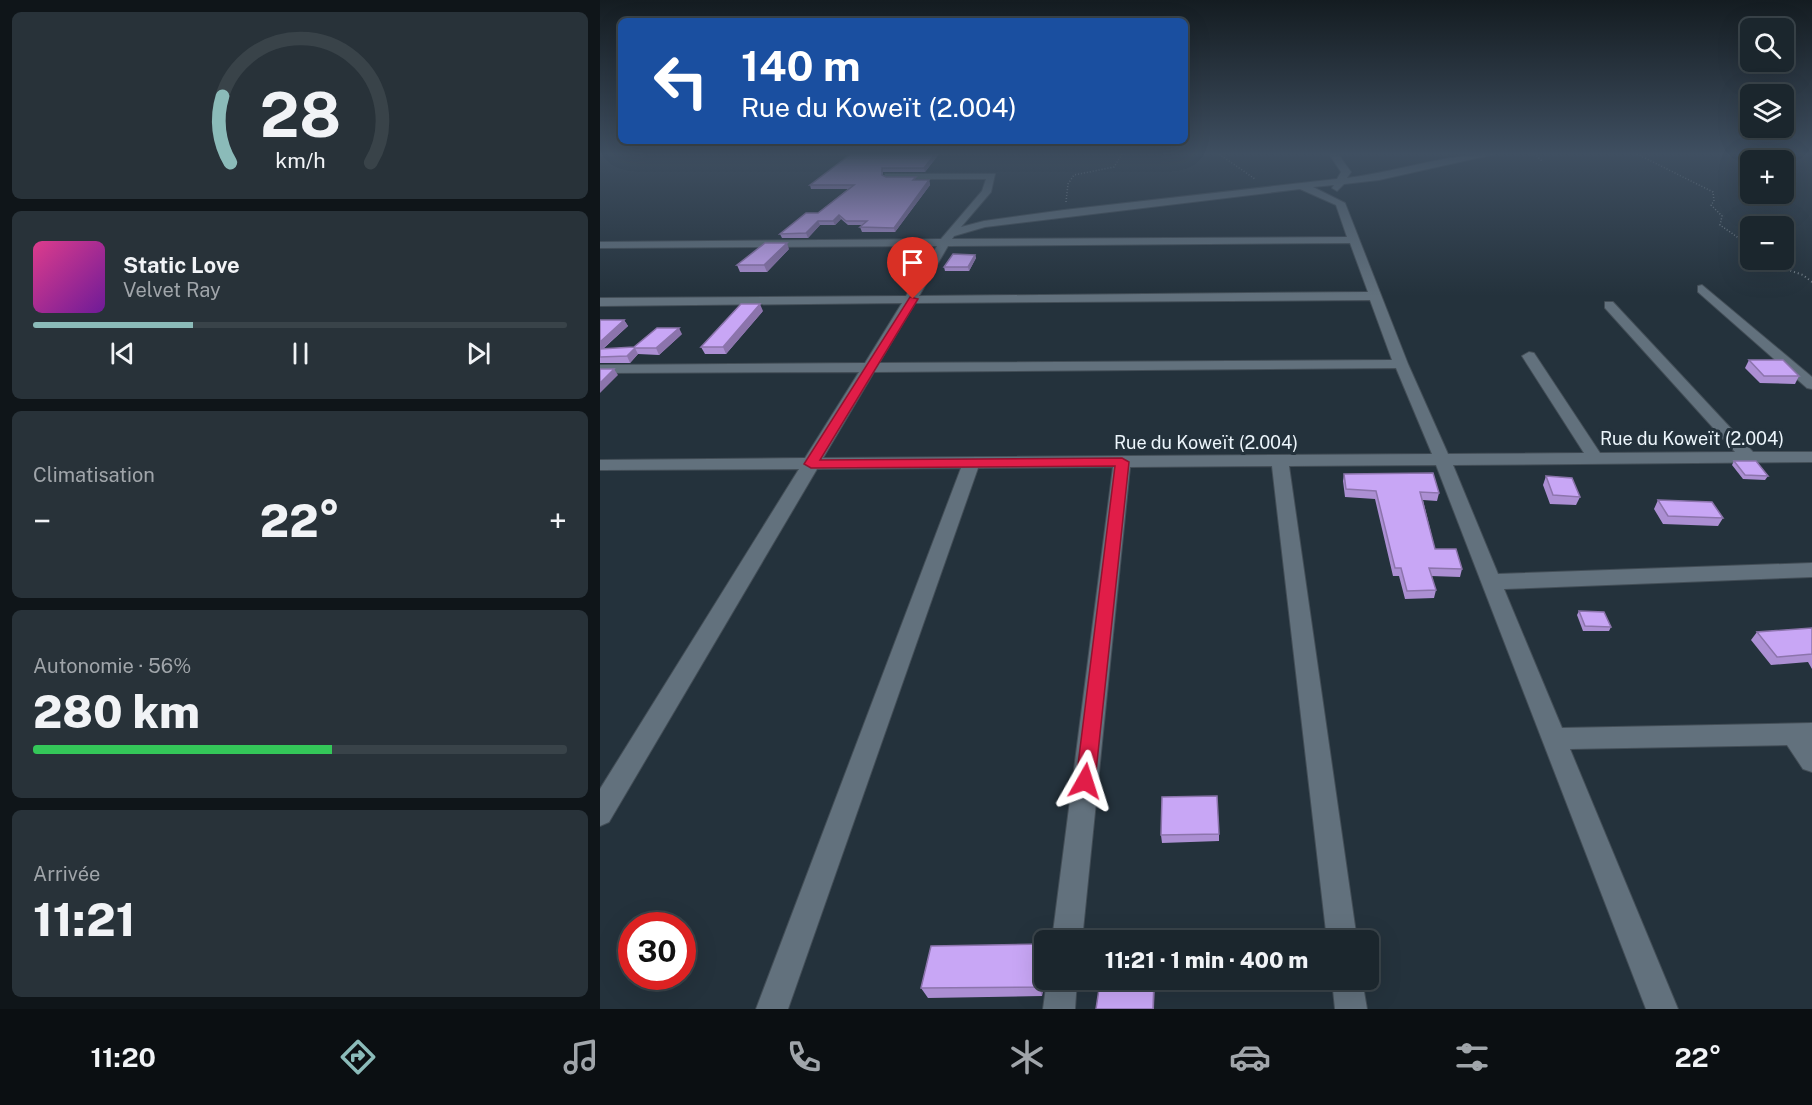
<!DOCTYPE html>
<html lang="fr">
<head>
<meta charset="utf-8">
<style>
	:root { --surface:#1b262d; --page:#283239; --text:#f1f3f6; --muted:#a0a5aa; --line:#394349; --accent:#8bbbb9 }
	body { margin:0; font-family:"Public Sans",sans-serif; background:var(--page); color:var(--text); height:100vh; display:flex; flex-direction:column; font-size:22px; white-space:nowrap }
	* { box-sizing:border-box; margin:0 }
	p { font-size:20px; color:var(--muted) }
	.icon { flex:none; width:33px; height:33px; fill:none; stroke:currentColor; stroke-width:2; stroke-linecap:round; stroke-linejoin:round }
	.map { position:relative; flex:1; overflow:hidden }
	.panel { display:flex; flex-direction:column; gap:12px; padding:12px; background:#0f1519; width:600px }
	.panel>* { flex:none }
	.guide { position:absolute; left:18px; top:18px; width:570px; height:126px; border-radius:9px; box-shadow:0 6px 24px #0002,0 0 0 2px var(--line); background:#1a4fa0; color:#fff; overflow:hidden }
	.tools { position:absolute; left:1140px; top:18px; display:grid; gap:12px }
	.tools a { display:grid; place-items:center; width:54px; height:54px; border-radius:9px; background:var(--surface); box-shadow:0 6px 24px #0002,0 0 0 2px var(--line); font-size:30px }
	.speed { position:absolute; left:18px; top:912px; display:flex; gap:12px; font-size:30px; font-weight:700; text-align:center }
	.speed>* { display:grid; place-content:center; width:78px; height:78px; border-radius:50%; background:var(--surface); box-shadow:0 6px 24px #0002,0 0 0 2px var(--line); line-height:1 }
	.speed .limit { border:9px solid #d22; background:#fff; color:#111 }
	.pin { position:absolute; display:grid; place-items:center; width:51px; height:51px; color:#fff; margin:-62px -26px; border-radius:50% 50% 50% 0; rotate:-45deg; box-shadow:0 0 6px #0007 }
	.pin .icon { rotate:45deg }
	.me { position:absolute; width:66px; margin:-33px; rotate:6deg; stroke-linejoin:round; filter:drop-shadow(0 0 4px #0008) }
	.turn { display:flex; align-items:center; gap:21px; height:126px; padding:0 24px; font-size:27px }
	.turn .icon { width:78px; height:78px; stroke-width:2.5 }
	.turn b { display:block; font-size:42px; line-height:51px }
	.big { font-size:45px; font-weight:800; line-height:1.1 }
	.panel .tile { flex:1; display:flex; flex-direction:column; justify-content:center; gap:9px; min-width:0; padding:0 21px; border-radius:9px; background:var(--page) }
	.panel .dial { align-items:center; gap:0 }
	.dial svg { height:156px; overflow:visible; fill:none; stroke:var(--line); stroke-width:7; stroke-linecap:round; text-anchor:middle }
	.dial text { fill:var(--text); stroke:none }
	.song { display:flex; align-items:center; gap:18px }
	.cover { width:72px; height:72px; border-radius:9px; background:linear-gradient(135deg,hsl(330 70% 55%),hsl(280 70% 35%)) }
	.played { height:6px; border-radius:3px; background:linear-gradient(90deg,var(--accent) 30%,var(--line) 30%) }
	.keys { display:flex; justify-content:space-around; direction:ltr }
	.heat { display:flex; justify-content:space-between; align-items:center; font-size:33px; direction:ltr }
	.charge { height:9px; border-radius:4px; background:linear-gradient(90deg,#34c759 56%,var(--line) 0) }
	.trip { position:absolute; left:434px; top:930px; width:345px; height:60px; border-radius:9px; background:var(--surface); box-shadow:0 6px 24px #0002,0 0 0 2px var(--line); font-weight:800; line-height:60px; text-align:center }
	.dock { display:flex; height:96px; justify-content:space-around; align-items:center; background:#0b0f12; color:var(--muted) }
	.dock .icon { width:42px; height:42px }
	.dock .selected { color:var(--accent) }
	.dock b { font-size:27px; color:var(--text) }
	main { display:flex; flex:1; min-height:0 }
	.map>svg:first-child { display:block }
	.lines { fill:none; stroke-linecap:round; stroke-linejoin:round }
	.minor-casing { stroke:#434e57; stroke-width:2 }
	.path-far1 { stroke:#7c8890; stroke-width:1.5; stroke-dasharray:1 2; stroke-linecap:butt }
	.path { stroke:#7c8890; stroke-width:2; stroke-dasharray:1 3; stroke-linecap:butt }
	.minor { fill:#62717d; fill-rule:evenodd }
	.wall { fill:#ac8fd3 }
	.shaded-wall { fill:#8c74ac }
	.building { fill:#c8a6f5; stroke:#8c74ac; stroke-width:1.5 }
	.route { fill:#e11d48; stroke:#92132f; stroke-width:1.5 }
	.labels { text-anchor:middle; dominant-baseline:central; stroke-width:6; stroke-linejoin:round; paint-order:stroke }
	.street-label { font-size:18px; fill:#ecf5fb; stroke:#24323c }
</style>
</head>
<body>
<main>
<section class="panel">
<div class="tile dial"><svg viewBox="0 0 100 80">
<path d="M14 69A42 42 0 1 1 86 69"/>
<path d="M14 69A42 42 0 0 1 10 35" stroke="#8bbbb9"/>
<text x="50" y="56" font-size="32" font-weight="700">28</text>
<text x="50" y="72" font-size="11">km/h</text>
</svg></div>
<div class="tile">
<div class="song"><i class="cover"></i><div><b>Static Love</b><p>Velvet Ray</p></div></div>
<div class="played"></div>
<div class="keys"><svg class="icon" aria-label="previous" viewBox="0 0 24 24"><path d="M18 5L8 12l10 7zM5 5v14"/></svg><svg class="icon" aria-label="pause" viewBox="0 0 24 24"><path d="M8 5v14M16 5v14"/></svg><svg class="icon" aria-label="next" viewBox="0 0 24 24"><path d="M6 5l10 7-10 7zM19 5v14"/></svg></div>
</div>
<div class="tile"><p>Climatisation</p>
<div class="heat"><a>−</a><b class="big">22°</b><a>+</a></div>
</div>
<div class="tile"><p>Autonomie · 56%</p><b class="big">280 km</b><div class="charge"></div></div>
<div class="tile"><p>Arrivée</p><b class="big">11:21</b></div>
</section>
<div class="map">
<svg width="1212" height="1009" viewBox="0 0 1212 1009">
	<rect width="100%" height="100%" fill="#24323c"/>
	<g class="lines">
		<g class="minor-casing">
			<path id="minor" d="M729 154H738L751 172 747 178C796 172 846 154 895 154L779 180 744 184 737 191 732 188 734 185 713 187 745 203 808 364 848 454 984 453 922 356 929 352 934 353 1000 453 1135 452 1005 308V302H1013L1153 452H1212V462L853 465 898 574 1212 563V577L904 589 962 728 1212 723V772L1203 769 1187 745 970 749 1078 1009H1046L836 465 689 466 757 940H727L672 466 530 467 482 940H452L513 467 378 468 188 1009H156L361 468 217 469 9 822 0 826V789L199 469 0 470V460L205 458 259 372 0 373V365L265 363 302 303 0 306V298L306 296 337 246 0 248V242L341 239 382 191 386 179H288L285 178V174H395L391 192 361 227 384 221 464 210 737 179 741 172ZM700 189 736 205 747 237 352 239 354 236 385 227ZM750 243 768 292 319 296 348 246ZM770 300 792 360 279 363 315 303ZM796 368 832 454 223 458 274 372Z
				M1102 285 1212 377V389L1207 388 1098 292V286Z
				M447 980H477L475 1009H443Z
				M732 980H762L767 1009H735Z"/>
		</g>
		<path class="path-far1" d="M619 154 655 179
			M934 154 942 161
			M1037 154 1113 192 1114 201 1111 205 1122 216 1120 225 1150 246
			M466 202 468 184 474 175 514 167 522 154"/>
		<path class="path" d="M1160 260 1203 275 1212 282"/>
		<use href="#minor" class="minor"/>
	</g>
	<path class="wall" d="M339 154 325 172H283V176L286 177 317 180H329L330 185 295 232H262L260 227 262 225H248L241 219 235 225H220L208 238H182L180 234 218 213 248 189H211L210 185Z
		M189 249 167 272H140L137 265Z
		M375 255 376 258 369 271H345L344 267Z
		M163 311 126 354H105L101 347Z
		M0 320H24L28 326 3 349 34 347 82 334 59 355 38 354 30 363H0Z
		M1149 360 1199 376 1195 384 1160 383 1145 368Z
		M1134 461 1168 476 1165 480 1143 479 1132 465Z
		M744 474 839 493 837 501 823 500 835 549 862 569 860 577 831 576 836 590 834 598 805 599 799 576H793L775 499 745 497 743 481Z
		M946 476 980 497 976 505 950 504 943 485Z
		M1058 500 1123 518 1118 526 1063 524 1054 509Z
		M979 611 1011 627 1009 631H983L977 615Z
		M1212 628V669L1208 662 1171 665 1151 640 1157 632Z
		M619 834V841L562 843 561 835Z
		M444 944 442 996 328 998 321 988Z"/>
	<path class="shaded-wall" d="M335 154H339L325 172 324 168Z
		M329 180 330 185 295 232 294 228Z
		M239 215 241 219 235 225 233 221Z
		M218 221 220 225 208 238 206 233Z
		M187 243 189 249 167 272 164 265Z
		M375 255 376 258 369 271 368 267Z
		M160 304 163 311 126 354 123 347Z
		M24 320 28 326 0 351V342Z
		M79 328 82 334 59 355 56 348Z
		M35 348 38 354 30 363 27 356Z
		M14 369 18 375 0 393V383Z
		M444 961V980H446L442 996 439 987Z
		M554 980H555L554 1009H553Z"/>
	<path class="building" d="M251 154H335L324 168H282V175L286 177H316L313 180H329L294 228 260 227 267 221H246L239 215 233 221H218L206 233 180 234 206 213H218L254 185H210Z
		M165 243H187L164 265H137Z
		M353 254 375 255 368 267H344Z
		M141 304H160L123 347H101Z
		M0 320H24L0 342Z
		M57 328H79L56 348H35L27 356 0 357V349L34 347Z
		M1149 360H1183L1199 376H1164Z
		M0 369H14L0 383Z
		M1134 461H1156L1168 476 1145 475Z
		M833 473 839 493 820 492 835 549H856L862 569 829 568 836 590 807 591 801 568H795L776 491 746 489 744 474Z
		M946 476 972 478 980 497 953 495Z
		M1058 500 1112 502 1123 518 1068 516Z
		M979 611 1004 612 1011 627 985 626Z
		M1212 628V654L1177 657 1157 632Z
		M617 796 619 834 561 835 562 797Z
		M444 944V961L439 987 321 988 331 946Z
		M531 980H554L553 1009H496L499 989H531Z"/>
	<linearGradient id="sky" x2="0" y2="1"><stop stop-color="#141c21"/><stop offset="0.52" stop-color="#3f4f61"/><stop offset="1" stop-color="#3f4f61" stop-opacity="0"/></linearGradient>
	<rect width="1212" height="296" fill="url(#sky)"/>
	<path class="route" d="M310 297 318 299 220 460 522 458 529 462 495 781 492 787 485 790 479 787 476 781 515 466 211 468 204 464Z"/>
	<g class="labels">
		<g class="street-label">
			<text x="1092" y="438">Rue du Koweït (2.004)</text>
			<text x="606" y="442">Rue du Koweït (2.004)</text>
		</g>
	</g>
</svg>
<div class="tools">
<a><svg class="icon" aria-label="search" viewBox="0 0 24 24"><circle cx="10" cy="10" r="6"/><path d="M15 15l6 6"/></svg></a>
<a><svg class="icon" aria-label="layers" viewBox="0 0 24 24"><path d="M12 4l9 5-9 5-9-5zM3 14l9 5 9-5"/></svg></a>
<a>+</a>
<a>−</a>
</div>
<div class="speed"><div class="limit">30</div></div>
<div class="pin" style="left:313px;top:299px;background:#d93025"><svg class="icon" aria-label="arrive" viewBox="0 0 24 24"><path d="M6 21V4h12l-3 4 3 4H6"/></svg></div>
<svg class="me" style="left:485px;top:781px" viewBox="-20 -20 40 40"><path d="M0-17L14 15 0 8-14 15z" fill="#e11d48" stroke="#fff" stroke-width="4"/></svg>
<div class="trip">11:21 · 1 min · 400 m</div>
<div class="guide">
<div class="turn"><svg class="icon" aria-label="left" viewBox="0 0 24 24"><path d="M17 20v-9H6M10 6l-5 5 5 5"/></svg><div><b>140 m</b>Rue du Koweït (2.004)</div></div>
</div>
</div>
</main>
<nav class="dock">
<b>11:20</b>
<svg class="icon selected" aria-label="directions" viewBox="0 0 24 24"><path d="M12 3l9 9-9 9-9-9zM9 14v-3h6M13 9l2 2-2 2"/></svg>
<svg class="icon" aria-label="music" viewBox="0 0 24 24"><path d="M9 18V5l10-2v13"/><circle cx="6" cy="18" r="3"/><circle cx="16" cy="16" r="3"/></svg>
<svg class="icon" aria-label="phone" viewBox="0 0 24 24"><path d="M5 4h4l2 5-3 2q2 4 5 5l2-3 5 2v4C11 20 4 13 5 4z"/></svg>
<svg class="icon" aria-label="climate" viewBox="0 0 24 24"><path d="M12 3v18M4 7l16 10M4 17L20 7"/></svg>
<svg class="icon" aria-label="car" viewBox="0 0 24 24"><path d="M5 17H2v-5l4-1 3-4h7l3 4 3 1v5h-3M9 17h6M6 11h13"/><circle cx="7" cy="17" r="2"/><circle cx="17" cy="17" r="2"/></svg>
<svg class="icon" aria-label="filters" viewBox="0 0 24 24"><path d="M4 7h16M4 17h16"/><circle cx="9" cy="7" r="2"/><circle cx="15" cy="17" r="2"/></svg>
<b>22°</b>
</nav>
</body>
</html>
